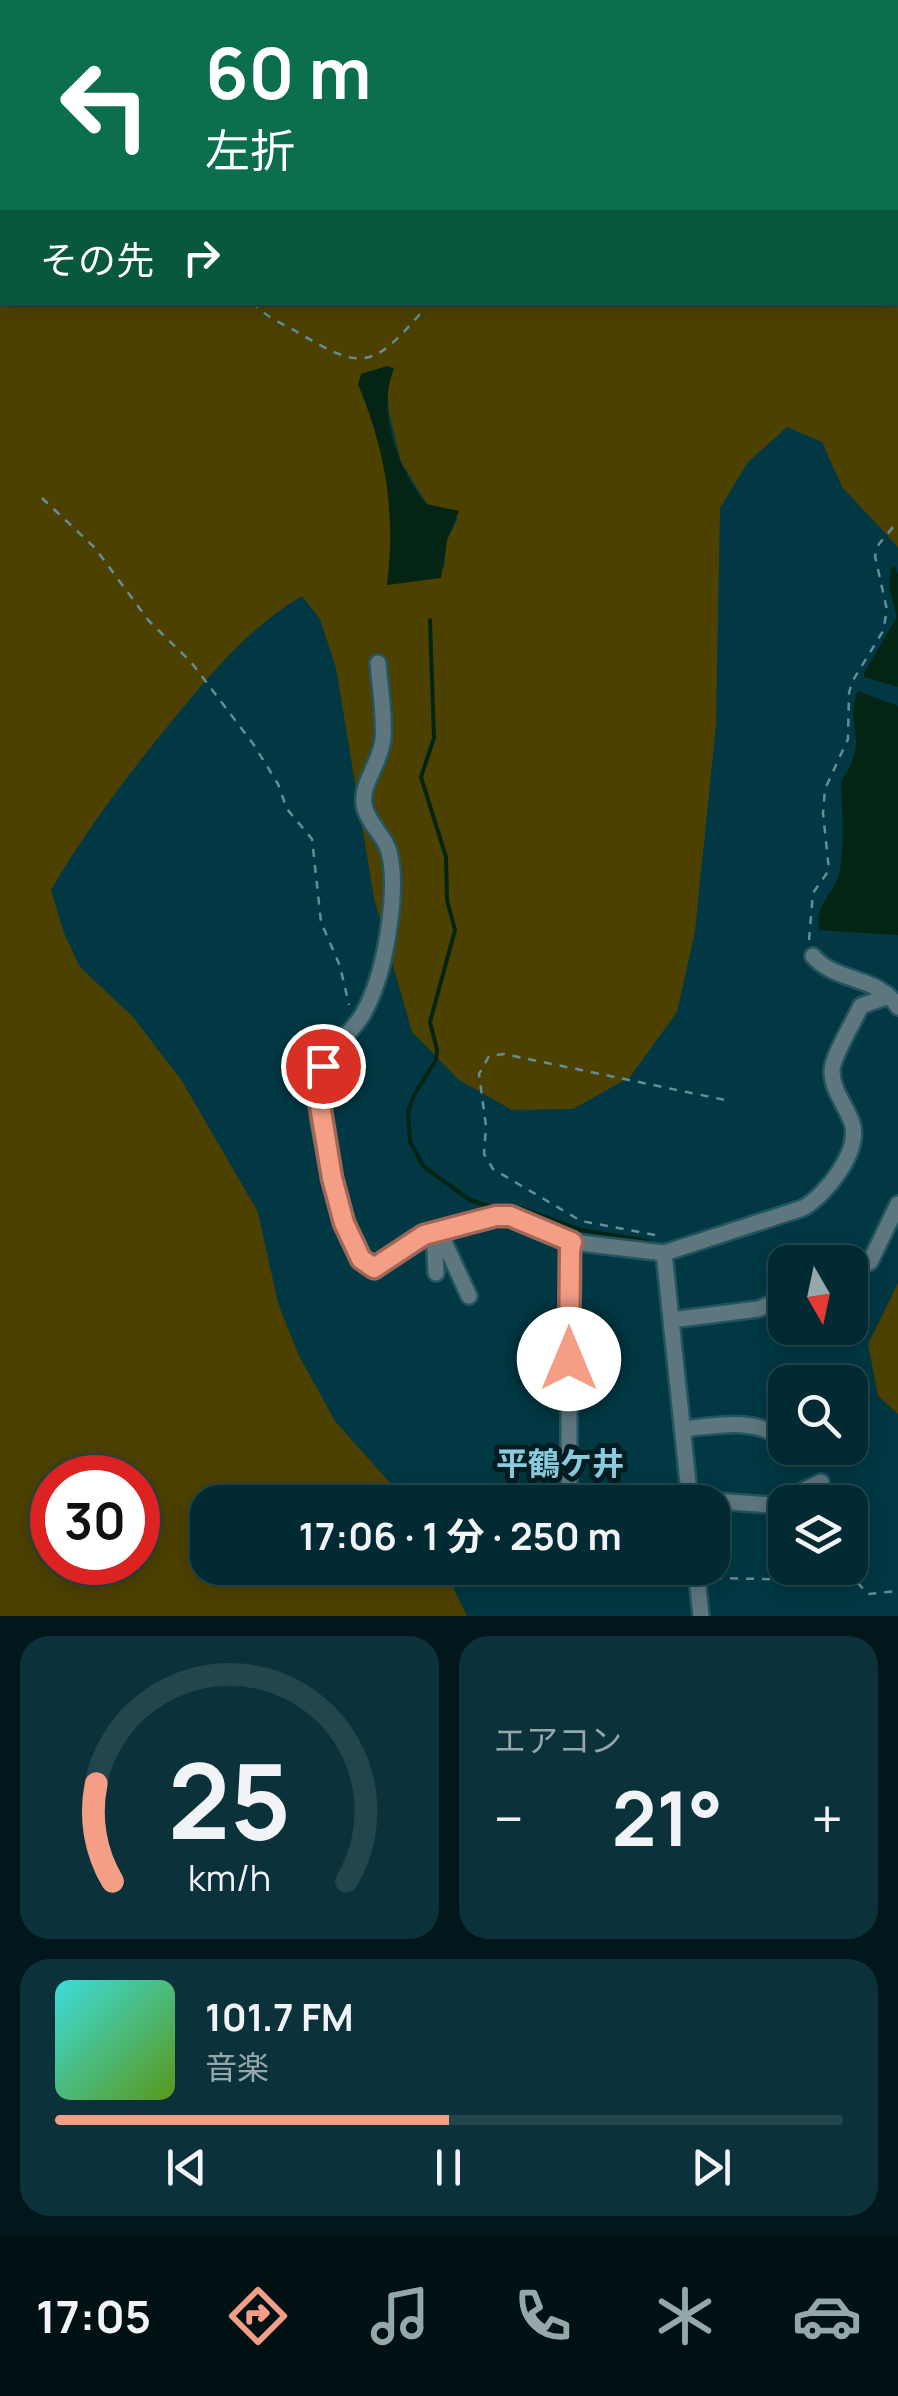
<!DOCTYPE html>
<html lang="ja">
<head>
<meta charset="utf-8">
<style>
	:root { --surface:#012a32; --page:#0b323a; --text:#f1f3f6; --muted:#96a7ac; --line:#23464d; --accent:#f49e86 }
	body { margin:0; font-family:Manrope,"Noto Sans JP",sans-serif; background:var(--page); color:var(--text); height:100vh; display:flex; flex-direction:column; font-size:38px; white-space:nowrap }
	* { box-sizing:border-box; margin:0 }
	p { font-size:32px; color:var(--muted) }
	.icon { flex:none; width:55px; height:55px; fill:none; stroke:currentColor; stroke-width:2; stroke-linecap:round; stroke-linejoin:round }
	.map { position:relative; height:1616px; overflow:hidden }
	.sheet { display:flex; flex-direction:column; gap:20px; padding:20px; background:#01171c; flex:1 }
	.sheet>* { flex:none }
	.top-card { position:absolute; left:0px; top:0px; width:900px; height:305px; box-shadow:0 5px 25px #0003,0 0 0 2px var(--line); background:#0b6e4f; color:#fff; overflow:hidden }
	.needle { width:65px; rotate:171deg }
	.tools { position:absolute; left:768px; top:1245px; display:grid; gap:20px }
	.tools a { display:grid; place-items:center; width:100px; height:100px; border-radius:20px; background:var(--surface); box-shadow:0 5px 25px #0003,0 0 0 2px var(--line); font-size:50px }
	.speed { position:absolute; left:30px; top:1455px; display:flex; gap:20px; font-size:50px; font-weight:700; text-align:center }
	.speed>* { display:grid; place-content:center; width:130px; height:130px; border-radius:50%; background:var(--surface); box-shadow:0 5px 25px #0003,0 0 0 2px var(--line); line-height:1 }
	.speed .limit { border:15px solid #d22; background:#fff; color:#111 }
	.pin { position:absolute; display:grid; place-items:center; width:85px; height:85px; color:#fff; margin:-42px; border:5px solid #fff; border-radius:50%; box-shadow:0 2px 10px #0007 }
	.me { position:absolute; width:110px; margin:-55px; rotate:0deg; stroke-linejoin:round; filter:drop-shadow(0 0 8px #0008) }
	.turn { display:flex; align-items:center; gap:35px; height:210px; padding:0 40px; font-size:45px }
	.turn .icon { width:130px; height:130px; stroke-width:2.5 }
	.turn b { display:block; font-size:70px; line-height:85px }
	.then { display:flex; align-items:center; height:95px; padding:0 40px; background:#0003; gap:20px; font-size:38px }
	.big { font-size:75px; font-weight:700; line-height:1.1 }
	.sheet .widget { flex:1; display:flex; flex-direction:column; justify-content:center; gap:15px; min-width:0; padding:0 35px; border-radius:30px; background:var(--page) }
	.sheet .dial { align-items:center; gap:0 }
	.dial svg { height:260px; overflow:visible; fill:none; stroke:var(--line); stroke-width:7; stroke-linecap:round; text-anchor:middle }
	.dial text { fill:var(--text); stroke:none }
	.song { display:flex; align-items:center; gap:30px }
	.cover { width:120px; height:120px; border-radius:15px; background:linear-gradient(135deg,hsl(180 70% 55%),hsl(90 70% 35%)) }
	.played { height:10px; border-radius:5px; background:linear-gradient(90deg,var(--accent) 50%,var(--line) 50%) }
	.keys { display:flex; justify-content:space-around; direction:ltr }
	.heat { display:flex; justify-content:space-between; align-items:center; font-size:55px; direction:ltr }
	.sheet .tiles { flex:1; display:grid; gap:20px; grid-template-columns:1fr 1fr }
	.widget:last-child { grid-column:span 2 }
	.trip { position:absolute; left:190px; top:1485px; width:540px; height:100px; border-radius:30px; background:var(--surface); box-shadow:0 5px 25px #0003,0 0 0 2px var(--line); font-weight:700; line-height:100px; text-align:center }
	.dock { display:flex; height:160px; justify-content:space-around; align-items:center; background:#001114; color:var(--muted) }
	.dock .icon { width:70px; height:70px }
	.dock .active { color:var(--accent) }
	.dock b { font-size:45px; color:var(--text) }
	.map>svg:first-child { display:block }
	.green { fill:#4d4102; fill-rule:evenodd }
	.water { fill:#042414 }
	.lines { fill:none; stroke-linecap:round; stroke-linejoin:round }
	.stream { stroke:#042414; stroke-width:4 }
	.street-casing { stroke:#22555f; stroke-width:20 }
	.path { stroke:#628e98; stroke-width:2.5; stroke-dasharray:8 8; stroke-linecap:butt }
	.street { stroke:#5e777e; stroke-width:15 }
	.route-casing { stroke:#9f6757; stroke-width:25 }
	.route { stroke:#f49e86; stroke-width:18 }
	.labels { text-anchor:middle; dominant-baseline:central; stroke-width:10; stroke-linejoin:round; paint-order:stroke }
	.quarter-label { font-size:32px; font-weight:bold; fill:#8bcadc; stroke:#031d23 }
</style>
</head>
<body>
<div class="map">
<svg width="898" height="1616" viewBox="0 0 898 1616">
	<rect width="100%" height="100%" fill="#013843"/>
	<path class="green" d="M0 0H898V547L842 487 822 442 787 427 748 462 720 508 716 725 695 931 677 1012 630 1077 573 1109 512 1110 459 1080 412 1032 374 898 336 668 320 619 302 596C251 626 213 671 176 716 130 772 87 828 51 890L64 933 80 967 133 1017 182 1081 258 1212 278 1303 299 1356 335 1421 407 1502H208V1568H444L467 1616H0ZM2 2H898V302H2ZM388 366 394 369 387 386 389 413 401 462 427 504 458 518 447 540 444 568 388 585 392 539 385 459 361 374ZM52 1478H138V1562H52Z
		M898 1283V1414L878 1396 868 1344Z"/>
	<path class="water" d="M388 366 394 369C376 411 398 470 426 504L459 511 447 540 441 578 387 585C396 512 386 452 358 384L361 374Z
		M892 566H895L898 575V687L864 677V673L897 617 889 587Z
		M858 691 898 706V935L819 930C814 903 836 894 840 870 845 840 842 811 841 781 872 737 843 727 858 691Z"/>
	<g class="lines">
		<path class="stream" d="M430 620 434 738 421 777 446 857 447 900 455 930 430 1022 437 1050 436 1060 414 1095 408 1112 410 1142 424 1167 470 1200 488 1206 520 1208 581 1230 647 1241"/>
		<g class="street-casing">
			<path id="street" d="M378 663C380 688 385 715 383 739 381 762 361 783 364 804 366 819 379 831 386 844 395 862 393 899 390 920 386 952 379 986 363 1014 351 1035 318 1058 316 1083 313 1116 344 1255 374 1267L424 1235 496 1216H510L572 1242 664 1253 690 1502
				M813 956C836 983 880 976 898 1007
				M439 1231 469 1296
				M434 1232 436 1273
				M664 1253 803 1208C826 1195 861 1151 852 1123 846 1105 832 1091 832 1071 832 1057 854 1021 861 1006L889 996
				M850 1270 870 1262 898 1204
				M671 1320 758 1309 785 1298
				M682 1429C717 1426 757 1416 784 1441
				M689 1499 785 1506
				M569 1502V1250L572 1242
				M772 1505 821 1482
				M696 1568 701 1616"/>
		</g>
		<path class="path" d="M875 0 876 2
			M898 70V72
			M252 302C264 316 283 324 299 333 361 370 372 369 420 314
			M42 498 95 548 149 621 191 662 254 745 278 784 287 809 312 839 321 922 340 966 349 1005
			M809 940 813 893 829 870 823 813 825 789 848 739 849 693 852 682 883 631 887 610 875 556 879 544 898 521
			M655 1235 581 1221 493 1169 484 1154 486 1126 479 1074 489 1056 504 1054 730 1101
			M714 1578 856 1581 868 1594 898 1591"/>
		<use href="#street" class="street"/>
	</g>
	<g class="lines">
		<g class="route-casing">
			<path id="route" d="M323 1066 316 1081 332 1178 344 1223 361 1259 374 1268 424 1235 496 1216H510L572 1242 570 1250 569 1359"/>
		</g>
		<use href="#route" class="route"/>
	</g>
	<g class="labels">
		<g class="quarter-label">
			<text x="560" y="1463">平鶴ケ井</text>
		</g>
	</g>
</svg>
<div class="tools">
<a><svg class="needle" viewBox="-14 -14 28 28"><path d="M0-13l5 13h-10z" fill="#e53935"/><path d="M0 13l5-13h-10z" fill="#96a7ac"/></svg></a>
<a><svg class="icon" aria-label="search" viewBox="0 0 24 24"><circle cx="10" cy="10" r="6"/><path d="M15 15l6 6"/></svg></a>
<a><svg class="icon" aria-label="layers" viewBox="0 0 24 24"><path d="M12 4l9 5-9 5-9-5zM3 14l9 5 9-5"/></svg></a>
</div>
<div class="speed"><div class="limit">30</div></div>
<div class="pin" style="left:323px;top:1066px;background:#d93025"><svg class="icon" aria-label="arrive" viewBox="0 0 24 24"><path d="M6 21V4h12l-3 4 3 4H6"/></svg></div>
<svg class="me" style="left:569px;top:1359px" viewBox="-20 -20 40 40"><circle r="19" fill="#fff"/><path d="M0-13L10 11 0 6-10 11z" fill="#f49e86"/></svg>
<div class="trip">17:06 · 1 分 · 250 m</div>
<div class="top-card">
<div class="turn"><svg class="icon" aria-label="left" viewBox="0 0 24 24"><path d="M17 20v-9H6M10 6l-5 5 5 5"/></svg><div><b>60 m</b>左折</div></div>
<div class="then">その先<svg class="icon" aria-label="right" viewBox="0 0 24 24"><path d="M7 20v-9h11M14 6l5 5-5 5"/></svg></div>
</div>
</div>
<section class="sheet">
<div class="tiles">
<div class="widget dial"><svg viewBox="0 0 100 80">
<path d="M14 69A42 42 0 1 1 86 69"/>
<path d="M14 69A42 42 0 0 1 9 39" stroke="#f49e86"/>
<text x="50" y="56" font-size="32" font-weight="700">25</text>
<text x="50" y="72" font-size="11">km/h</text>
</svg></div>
<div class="widget"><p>エアコン</p>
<div class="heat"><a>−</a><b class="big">21°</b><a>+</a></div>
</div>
<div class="widget">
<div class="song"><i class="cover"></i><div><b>101.7 FM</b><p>音楽</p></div></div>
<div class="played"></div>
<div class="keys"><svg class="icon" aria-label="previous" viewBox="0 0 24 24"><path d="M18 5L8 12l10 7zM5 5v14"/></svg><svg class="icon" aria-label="pause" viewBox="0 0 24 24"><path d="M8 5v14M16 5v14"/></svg><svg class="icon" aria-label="next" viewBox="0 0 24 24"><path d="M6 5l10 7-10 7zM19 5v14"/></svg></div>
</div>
</div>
</section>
<nav class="dock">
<b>17:05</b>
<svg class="icon active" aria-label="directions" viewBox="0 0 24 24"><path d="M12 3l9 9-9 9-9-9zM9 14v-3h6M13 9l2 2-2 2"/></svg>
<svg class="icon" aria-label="music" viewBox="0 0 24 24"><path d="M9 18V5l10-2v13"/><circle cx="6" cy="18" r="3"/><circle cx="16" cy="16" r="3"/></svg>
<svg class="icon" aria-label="phone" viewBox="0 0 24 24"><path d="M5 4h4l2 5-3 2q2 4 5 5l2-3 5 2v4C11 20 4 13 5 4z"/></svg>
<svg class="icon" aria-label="climate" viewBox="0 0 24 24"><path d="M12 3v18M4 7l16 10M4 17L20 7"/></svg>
<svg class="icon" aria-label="car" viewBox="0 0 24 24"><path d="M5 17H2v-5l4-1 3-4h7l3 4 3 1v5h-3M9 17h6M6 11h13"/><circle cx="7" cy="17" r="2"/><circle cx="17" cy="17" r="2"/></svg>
</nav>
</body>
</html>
